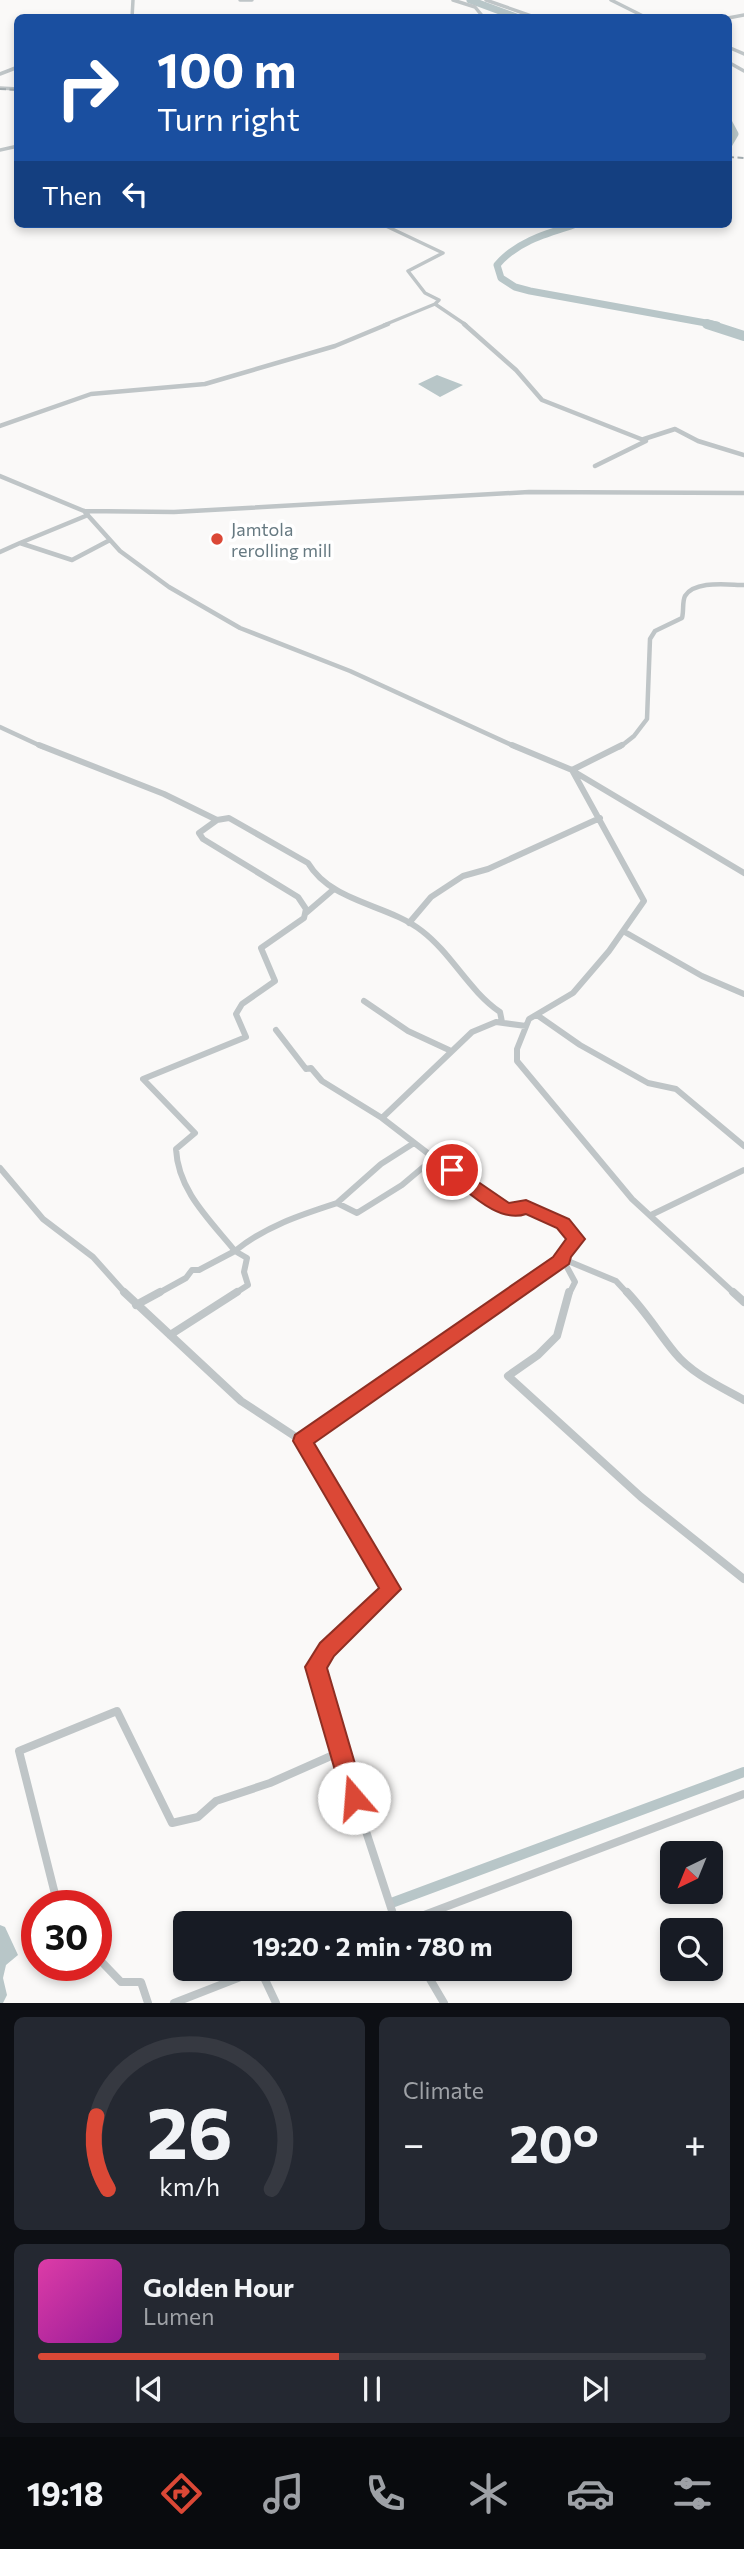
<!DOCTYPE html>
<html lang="en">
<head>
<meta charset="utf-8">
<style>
	:root { --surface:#171b24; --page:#242831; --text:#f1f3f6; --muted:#9ea1a6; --line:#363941; --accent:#db4836 }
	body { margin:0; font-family:Commissioner,sans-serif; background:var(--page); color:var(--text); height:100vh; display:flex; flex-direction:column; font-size:26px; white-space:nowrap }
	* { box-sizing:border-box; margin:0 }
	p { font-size:23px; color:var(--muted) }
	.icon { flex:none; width:38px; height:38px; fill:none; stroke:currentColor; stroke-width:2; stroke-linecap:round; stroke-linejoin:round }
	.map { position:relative; height:2003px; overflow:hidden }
	.drawer { display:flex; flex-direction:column; gap:14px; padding:14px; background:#0d0f14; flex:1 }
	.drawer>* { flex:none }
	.hud { position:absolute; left:14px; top:14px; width:718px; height:214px; border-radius:10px; box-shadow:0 4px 10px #0003; background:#1a4fa0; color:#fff; overflow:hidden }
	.needle { width:46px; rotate:223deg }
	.controls { position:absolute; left:660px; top:1841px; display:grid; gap:14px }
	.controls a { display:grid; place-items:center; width:63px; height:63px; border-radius:10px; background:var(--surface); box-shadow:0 4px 10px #0003; font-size:35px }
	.speed { position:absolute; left:21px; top:1890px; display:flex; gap:14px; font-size:35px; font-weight:700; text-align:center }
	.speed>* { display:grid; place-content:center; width:91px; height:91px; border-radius:50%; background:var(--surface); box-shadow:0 4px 10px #0003; line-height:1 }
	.speed .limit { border:10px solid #d22; background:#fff; color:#111 }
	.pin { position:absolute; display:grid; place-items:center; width:60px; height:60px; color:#fff; margin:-30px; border:4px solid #fff; border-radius:50%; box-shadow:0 2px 7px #0007 }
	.me { position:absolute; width:77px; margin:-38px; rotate:342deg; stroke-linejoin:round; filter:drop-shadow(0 0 5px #0008) }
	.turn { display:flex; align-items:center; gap:24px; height:147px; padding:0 28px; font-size:32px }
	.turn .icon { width:91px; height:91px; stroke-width:2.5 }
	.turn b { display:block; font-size:49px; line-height:60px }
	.then { display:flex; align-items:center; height:66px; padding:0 28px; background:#0003; gap:14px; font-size:26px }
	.big { font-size:52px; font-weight:700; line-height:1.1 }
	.drawer .tile { flex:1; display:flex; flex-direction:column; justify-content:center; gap:10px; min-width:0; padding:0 24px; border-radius:10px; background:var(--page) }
	.drawer .dial { align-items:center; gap:0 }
	.dial svg { height:182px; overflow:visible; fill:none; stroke:var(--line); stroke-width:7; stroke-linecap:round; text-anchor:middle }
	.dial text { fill:var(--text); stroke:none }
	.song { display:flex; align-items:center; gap:21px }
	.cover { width:84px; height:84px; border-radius:10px; background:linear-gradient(135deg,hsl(320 70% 55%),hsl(300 70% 35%)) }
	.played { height:7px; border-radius:4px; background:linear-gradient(90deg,var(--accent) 45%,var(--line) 45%) }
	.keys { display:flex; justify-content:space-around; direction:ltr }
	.heat { display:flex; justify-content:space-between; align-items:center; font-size:38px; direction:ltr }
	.drawer .tiles { flex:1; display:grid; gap:14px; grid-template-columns:1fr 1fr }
	.tile:last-child { grid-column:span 2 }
	.trip { position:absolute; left:173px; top:1911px; width:399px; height:70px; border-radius:10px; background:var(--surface); box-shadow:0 4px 10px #0003; font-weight:700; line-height:70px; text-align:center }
	.dock { display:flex; height:112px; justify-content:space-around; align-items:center; background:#090b0e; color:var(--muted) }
	.dock .icon { width:49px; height:49px }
	.dock .current { color:var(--accent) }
	.dock b { font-size:32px; color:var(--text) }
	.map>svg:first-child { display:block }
	.water { fill:#b8c6c8 }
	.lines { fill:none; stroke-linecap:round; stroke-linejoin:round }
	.canal { stroke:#b8c6c8; stroke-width:10 }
	.river-far1 { stroke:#b8c6c8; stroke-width:7 }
	.river { stroke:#b8c6c8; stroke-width:10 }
	.minor-far3 { stroke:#bfc5c7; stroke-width:3.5 }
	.minor-far2 { stroke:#bfc5c7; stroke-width:4.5 }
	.minor-far1 { stroke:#bfc5c7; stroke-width:6 }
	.minor { stroke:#bfc5c7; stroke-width:8 }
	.rail { stroke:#a1aaae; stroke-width:2; stroke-dasharray:6 3.5; stroke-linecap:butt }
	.route { fill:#db4836; stroke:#8e2f23; stroke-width:2 }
	.poi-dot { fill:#db4836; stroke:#fff; stroke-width:2.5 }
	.labels { text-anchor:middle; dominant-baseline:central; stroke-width:7; stroke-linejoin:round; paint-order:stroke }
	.far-poi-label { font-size:18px; fill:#667981; stroke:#fff; text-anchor:start }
</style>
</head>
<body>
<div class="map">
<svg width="744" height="2003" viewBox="0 0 744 2003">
	<rect width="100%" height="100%" fill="#faf9f8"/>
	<path class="water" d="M437 375 463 385 440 397 418 384Z
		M0 1925 5 1927 18 1955 6 1965 3 1978 7 1995 3 2003H0Z"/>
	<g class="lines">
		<path class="canal" d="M394 1902 744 1772"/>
		<path class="river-far1" d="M470 0 519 18
			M728 121 735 134 728 146
			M577 224C548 233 517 241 497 265L501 278 515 287 530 291 717 325"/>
		<path class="river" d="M707 324 744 336"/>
		<path class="minor-far3" d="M240 0H252
			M453 0 475 7 484 18
			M486 0 537 18
			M611 0 647 18
			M132 18 133 0
			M728 18 744 15
			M728 47 744 54
			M728 62 744 71
			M0 74 18 67
			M0 88 18 89
			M0 150 18 146
			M380 224H394
			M386 226 443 253 408 271 425 293 439 300 435 304
			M435 304 466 325
			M384 325 435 304"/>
		<path class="minor-far2" d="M464 324 516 370 542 400 646 441 595 466
			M0 426 91 394 205 384 335 346 388 324
			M644 439 675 429 698 441 744 455
			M0 476 84 511 174 512 529 492 744 493
			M84 511 120 551 169 587 240 628 350 671 516 747
			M20 543 88 515
			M0 552 20 543 72 560 110 540
			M0 727 43 747
			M620 747 634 736 647 719 650 639 655 631 682 618C684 611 682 602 685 596 695 580 728 585 744 585"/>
		<path class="minor-far1" d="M39 745 164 794 217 820 199 833 203 839 298 897 306 909 304 918 261 948 275 981 242 1004 236 1014 246 1037 143 1079 195 1133 176 1149C178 1191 210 1220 235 1251L199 1270H192L186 1278 157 1294
			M512 745 572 770 644 901 609 951 573 993 529 1019 517 1049V1061L632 1199 735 1294
			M572 770 622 745
			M573 771 744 873
			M217 820 229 818 308 863C332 903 388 904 422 931 452 954 469 991 500 1012L502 1022
			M306 913 334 889
			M409 923 431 897 463 876 488 869 600 818
			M623 931 702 976 744 994
			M364 1001 408 1031 449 1050
			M537 1015 580 1045 648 1083 676 1089 744 1146
			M276 1030 306 1069 311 1068 322 1081 382 1118
			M434 1158 382 1118 472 1032 496 1022 526 1026
			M0 1168 43 1219 93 1257 126 1294
			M337 1203 381 1164 414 1143
			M651 1215 744 1170
			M234 1294 248 1285 244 1272 247 1258 235 1251C266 1226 300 1215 337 1203L357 1213 402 1185 434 1158 505 1208 517 1210 526 1207 563 1223 576 1239 561 1256 575 1282 569 1294
			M513 1294 563 1259 616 1281 628 1294"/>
		<path class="minor" d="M124 1292 241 1401 302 1441 391 1589 327 1650 316 1667 340 1752
			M569 1292 557 1336 538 1355 508 1376 641 1497 744 1579
			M627 1292C646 1312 658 1332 675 1353 692 1374 721 1387 744 1400
			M733 1292 744 1302
			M136 1305 160 1292
			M170 1335 237 1292
			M302 1441 516 1292
			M58 1906 19 1751 117 1711 172 1823 198 1817 216 1801 270 1783 340 1752 396 1923
			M403 1923 744 1794
			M96 1956 121 1982H141L148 2003
			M260 1969 276 2003
			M424 1969 444 2003
			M174 2003 261 1969"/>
		<path class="rail" d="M0 89 18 90
			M728 157 744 158"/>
	</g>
	<path class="route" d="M452 1164 509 1203 526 1200 569 1219 585 1239 571 1257 569 1264 314 1443 401 1589 334 1656 327 1668 365 1798 362 1805 354 1808 346 1805 343 1798 305 1667 320 1643 379 1588 293 1441 295 1435 553 1257 566 1239 557 1228 526 1214C498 1224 467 1190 446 1175L443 1170 446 1166Z"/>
	<circle class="poi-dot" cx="217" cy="539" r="7"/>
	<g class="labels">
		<g class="far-poi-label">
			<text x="231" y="529">Jamtola<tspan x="231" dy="21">rerolling mill</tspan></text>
		</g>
	</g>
</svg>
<div class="controls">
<a><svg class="needle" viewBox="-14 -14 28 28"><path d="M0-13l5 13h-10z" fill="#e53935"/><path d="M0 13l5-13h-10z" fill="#9ea1a6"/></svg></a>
<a><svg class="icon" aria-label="search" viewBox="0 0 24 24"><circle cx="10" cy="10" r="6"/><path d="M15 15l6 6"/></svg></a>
</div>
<div class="speed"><div class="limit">30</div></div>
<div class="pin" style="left:452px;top:1170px;background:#d93025"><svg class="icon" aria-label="arrive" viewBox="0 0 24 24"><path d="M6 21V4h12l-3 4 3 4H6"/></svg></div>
<svg class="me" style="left:354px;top:1798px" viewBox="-20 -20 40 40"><circle r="19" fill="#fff"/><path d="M0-13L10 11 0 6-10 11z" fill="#db4836"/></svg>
<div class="trip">19:20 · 2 min · 780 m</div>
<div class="hud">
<div class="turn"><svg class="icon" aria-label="right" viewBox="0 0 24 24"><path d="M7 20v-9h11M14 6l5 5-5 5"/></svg><div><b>100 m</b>Turn right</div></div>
<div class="then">Then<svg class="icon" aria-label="left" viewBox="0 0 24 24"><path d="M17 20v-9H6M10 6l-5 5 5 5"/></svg></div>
</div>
</div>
<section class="drawer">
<div class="tiles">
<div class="tile dial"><svg viewBox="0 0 100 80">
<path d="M14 69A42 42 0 1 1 86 69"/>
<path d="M14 69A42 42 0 0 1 9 37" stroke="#db4836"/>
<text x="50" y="56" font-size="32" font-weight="700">26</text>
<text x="50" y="72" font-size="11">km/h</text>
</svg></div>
<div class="tile"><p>Climate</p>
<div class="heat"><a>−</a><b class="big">20°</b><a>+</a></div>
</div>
<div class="tile">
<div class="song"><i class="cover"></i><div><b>Golden Hour</b><p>Lumen</p></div></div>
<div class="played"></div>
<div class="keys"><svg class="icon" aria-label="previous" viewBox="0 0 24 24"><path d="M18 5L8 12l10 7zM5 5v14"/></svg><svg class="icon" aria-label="pause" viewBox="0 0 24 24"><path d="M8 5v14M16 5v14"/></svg><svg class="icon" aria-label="next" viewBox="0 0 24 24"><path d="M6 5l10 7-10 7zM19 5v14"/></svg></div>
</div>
</div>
</section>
<nav class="dock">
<b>19:18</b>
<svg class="icon current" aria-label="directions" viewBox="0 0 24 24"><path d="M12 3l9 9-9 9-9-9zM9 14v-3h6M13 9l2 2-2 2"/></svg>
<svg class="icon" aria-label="music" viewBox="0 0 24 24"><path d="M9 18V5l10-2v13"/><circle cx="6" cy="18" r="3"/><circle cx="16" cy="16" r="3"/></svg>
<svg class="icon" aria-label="phone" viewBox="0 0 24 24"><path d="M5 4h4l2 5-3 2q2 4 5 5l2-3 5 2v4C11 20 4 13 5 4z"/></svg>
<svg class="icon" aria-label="climate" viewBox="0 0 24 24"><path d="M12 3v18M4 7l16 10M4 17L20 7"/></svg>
<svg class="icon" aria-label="car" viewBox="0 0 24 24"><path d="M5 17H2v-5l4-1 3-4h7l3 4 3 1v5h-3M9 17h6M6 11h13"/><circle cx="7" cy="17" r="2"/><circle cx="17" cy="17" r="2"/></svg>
<svg class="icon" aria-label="filters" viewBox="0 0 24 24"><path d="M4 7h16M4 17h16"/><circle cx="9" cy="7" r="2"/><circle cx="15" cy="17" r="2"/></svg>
</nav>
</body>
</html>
